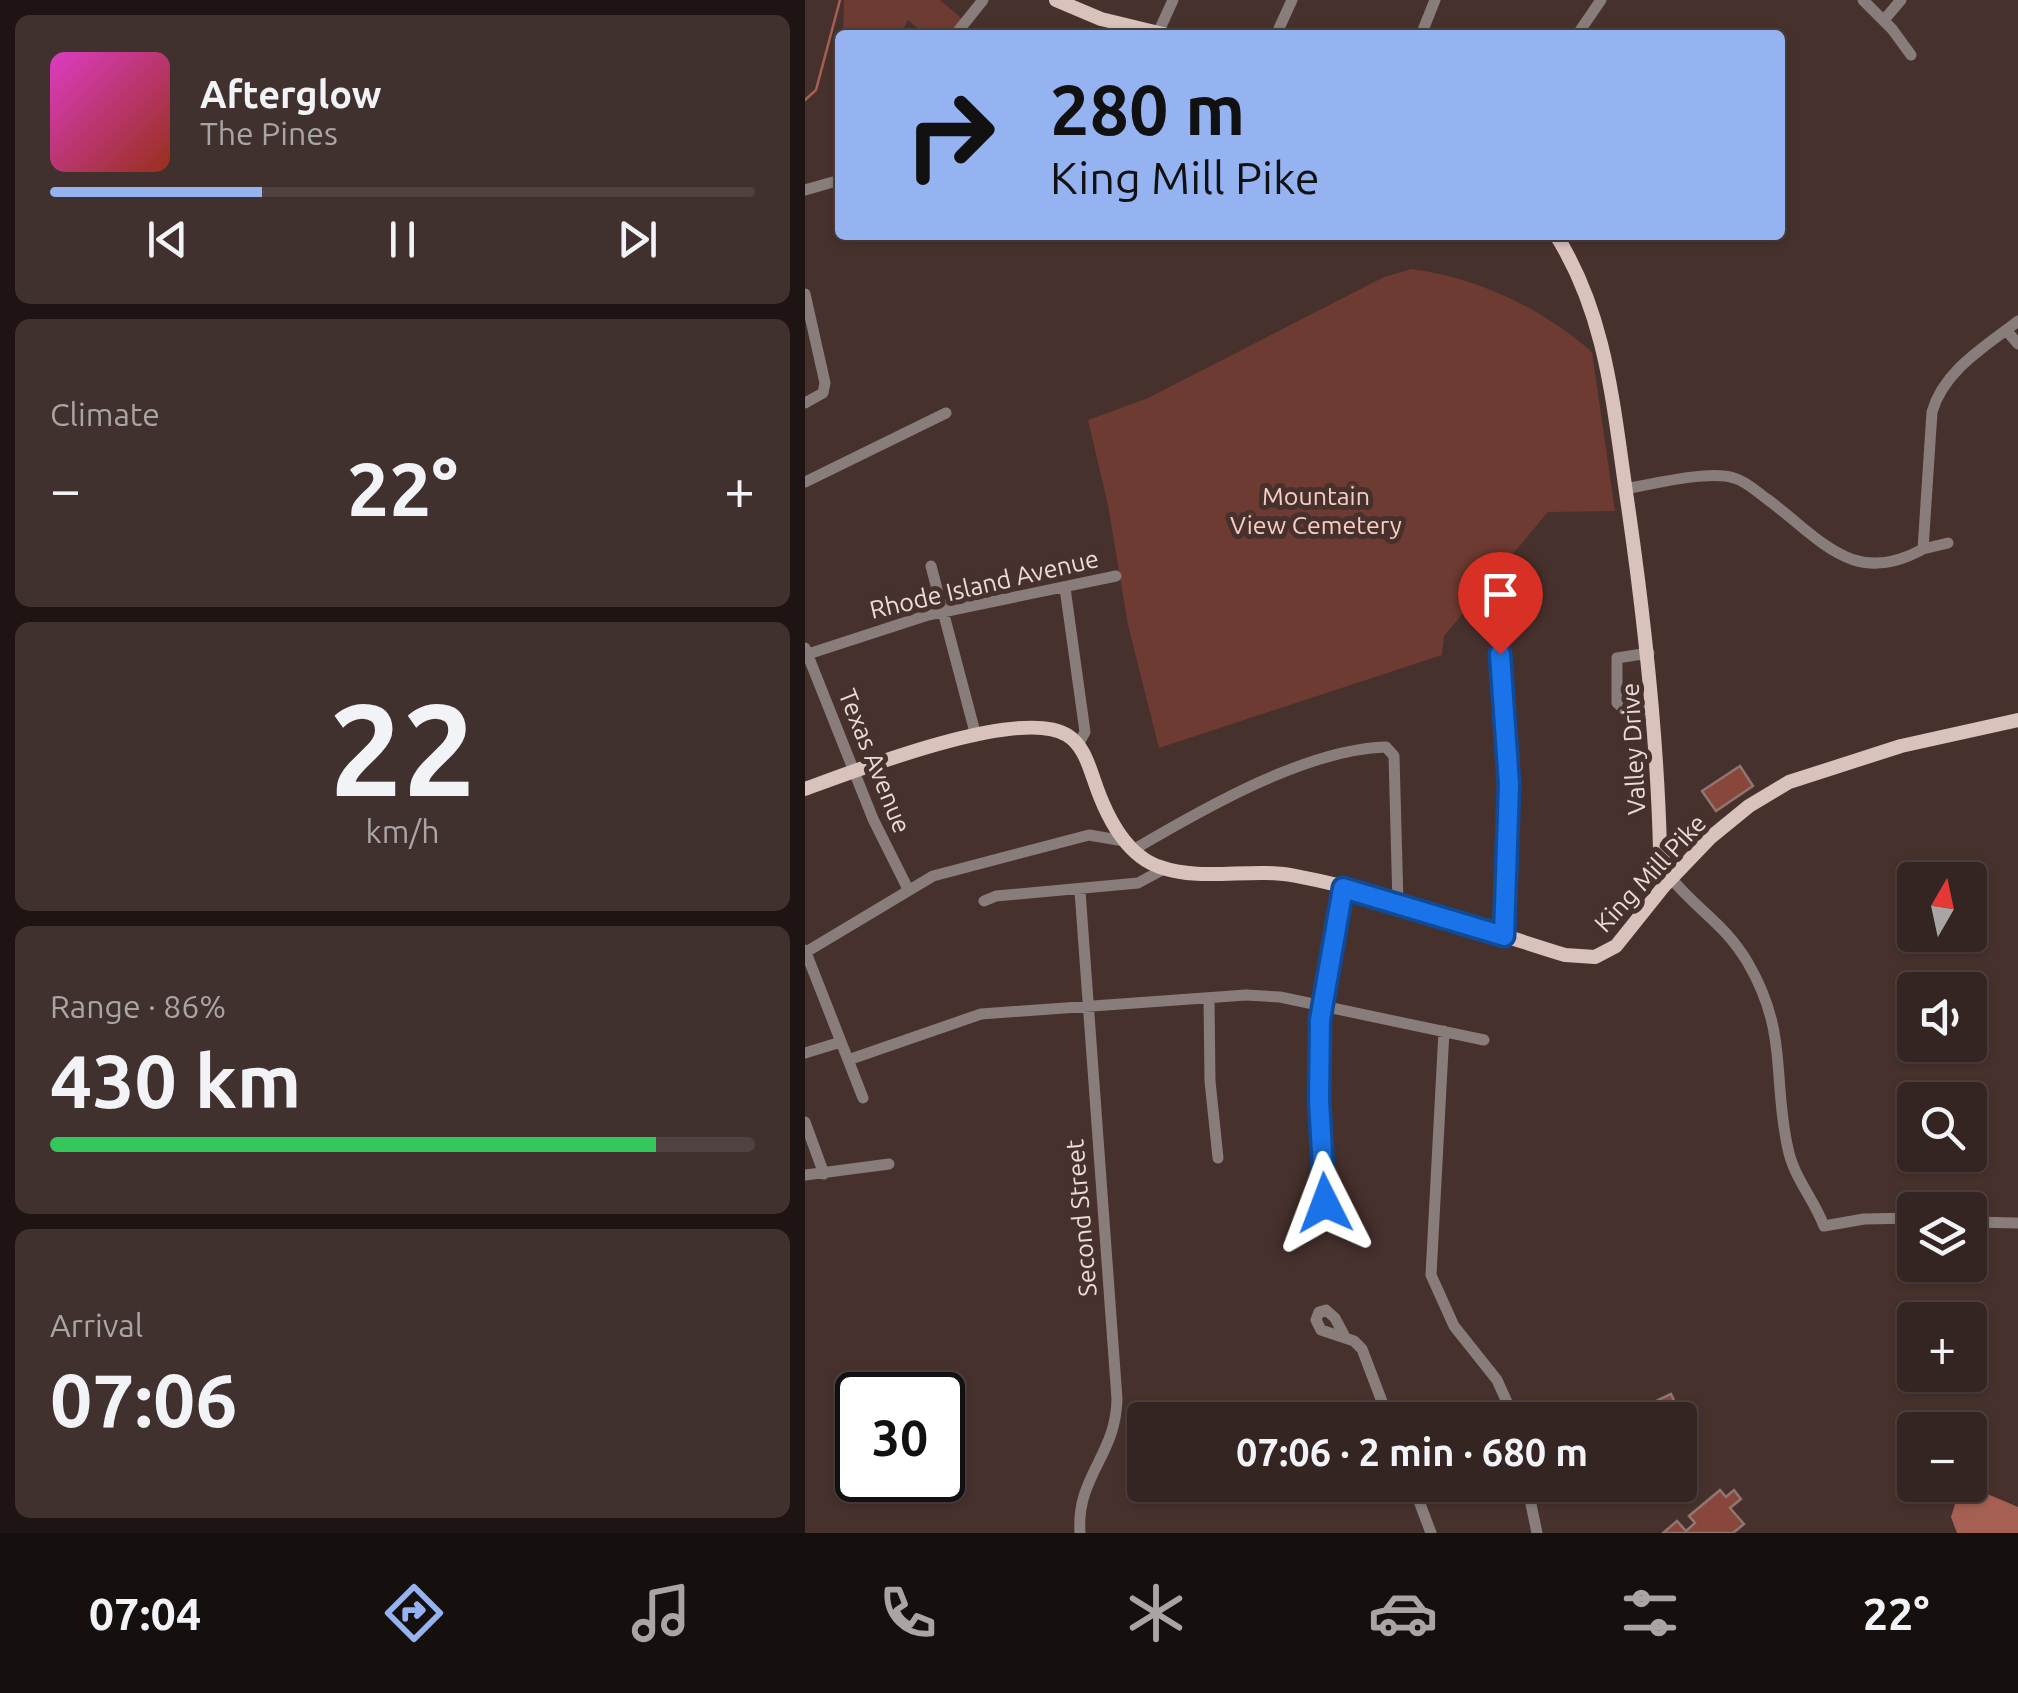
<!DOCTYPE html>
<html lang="en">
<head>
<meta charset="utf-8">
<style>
	:root { --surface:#352522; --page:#40312f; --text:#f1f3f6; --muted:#aaa5a5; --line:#4f4240; --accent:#95b2f1 }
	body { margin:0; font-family:Ubuntu,sans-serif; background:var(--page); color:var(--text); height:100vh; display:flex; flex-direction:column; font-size:38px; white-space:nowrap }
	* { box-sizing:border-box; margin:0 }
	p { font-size:32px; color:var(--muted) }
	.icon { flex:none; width:55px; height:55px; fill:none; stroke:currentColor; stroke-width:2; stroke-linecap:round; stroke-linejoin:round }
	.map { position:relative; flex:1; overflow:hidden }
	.sheet { display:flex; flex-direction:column; gap:15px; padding:15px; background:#1d1413; width:805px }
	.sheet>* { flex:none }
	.hud { position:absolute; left:30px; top:30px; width:950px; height:210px; border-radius:10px; box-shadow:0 2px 8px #0004,0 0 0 2px var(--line); background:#95b2f1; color:#111; overflow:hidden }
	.needle { width:65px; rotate:9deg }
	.controls { position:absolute; left:1092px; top:862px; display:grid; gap:20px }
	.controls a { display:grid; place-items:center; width:90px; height:90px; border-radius:10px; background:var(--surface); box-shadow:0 2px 8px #0004,0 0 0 2px var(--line); font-size:50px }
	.speed { position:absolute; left:30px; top:1372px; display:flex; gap:20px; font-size:50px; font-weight:700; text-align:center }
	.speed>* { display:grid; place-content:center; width:130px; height:130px; border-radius:50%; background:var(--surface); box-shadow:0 2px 8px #0004,0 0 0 2px var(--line); line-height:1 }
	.speed .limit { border:5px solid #111; border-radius:15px; background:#fff; color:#111 }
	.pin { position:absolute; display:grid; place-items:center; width:85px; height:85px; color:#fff; margin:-102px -42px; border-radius:50% 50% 50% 0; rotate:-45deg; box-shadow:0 0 10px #0007 }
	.pin .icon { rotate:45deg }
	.me { position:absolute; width:110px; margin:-55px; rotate:357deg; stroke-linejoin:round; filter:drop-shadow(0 0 8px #0008) }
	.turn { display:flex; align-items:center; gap:35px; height:210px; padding:0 50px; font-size:45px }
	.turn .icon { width:130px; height:130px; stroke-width:2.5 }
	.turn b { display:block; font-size:70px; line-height:85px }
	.big { font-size:75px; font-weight:600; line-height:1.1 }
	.sheet .tile { flex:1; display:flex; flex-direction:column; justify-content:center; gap:15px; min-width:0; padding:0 35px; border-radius:15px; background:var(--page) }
	.sheet .dial { align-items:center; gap:0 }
	.dial b { font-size:130px; line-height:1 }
	.song { display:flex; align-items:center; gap:30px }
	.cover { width:120px; height:120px; border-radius:15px; background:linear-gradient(135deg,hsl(310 70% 55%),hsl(10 70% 35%)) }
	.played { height:10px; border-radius:5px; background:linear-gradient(90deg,var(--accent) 30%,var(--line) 30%) }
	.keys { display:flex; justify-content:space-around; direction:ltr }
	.heat { display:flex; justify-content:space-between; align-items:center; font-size:55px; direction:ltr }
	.charge { height:15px; border-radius:8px; background:linear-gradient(90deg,#34c759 86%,var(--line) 0) }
	.trip { position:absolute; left:322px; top:1402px; width:570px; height:100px; border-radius:10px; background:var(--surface); box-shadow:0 2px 8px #0004,0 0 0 2px var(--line); font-weight:600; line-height:100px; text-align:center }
	.dock { display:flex; height:160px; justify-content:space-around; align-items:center; background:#150f0e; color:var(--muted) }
	.dock .icon { width:70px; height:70px }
	.dock .selected { color:var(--accent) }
	.dock b { font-size:45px; color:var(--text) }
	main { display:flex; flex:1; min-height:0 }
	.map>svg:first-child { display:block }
	.green { fill:#6d3b31 }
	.water { fill:#a56053 }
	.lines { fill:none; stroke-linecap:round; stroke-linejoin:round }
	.stream { stroke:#a56053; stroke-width:2.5 }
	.building { fill:#88473a; stroke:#8f7671; stroke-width:2.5 }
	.minor { stroke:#887d7a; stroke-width:11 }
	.major { stroke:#d9c1bc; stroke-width:14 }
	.route-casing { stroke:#114b97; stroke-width:25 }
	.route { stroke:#1a73e8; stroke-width:18 }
	.labels { text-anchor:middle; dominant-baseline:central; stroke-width:10; stroke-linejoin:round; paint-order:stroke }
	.park-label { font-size:25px; fill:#f7cdc5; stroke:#47312d }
	.street-label { font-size:25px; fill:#eadcd9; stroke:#47312d }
</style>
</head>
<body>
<main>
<section class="sheet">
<div class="tile">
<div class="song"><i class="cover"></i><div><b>Afterglow</b><p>The Pines</p></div></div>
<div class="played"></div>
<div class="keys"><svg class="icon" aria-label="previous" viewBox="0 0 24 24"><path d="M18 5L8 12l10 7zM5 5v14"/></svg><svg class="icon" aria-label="pause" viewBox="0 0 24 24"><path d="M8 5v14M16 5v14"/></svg><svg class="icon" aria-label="next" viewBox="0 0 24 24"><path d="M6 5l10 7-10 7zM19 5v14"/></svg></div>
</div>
<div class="tile"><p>Climate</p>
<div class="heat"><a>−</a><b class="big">22°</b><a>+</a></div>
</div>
<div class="tile dial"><b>22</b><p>km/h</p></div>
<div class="tile"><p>Range · 86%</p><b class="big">430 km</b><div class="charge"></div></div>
<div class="tile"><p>Arrival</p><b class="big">07:06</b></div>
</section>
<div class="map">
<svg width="1213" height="1533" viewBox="0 0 1213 1533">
	<rect width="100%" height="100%" fill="#47312d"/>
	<path class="green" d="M39 0H135L157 19 143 35H120L103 20 95 35H38Z
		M607 269C674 278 736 308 787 352L810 511 743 512 639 636 637 655 354 748 323 625 303 505 283 420 343 398 579 277Z"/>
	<path class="water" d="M1161 1485 1213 1507V1533H1152L1146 1517 1152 1498 1146 1486Z"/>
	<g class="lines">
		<path class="stream" d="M0 100 11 90 35 0"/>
	</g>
	<path class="building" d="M935 766 948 786 911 811 897 791Z
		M866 1394 888 1441 875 1448V1420H839L834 1409Z
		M915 1490 921 1497 929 1490 936 1499 925 1508 939 1524 928 1533H858L872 1521 881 1531 890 1523 884 1516Z"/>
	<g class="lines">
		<path class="minor" d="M1058 0 1087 29 1106 55
			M1079 20 1096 0
			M353 33 368 0
			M150 35 178 0
			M471 35 487 0
			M616 35 630 0
			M772 35 796 0
			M0 190 35 180
			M0 294 20 383 18 393 0 403
			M1201 330 1213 344
			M0 482 141 413
			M820 489C848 484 904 470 929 478 941 481 952 492 962 499 1016 539 1048 588 1118 549L1127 412C1139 370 1180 347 1213 321
			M1118 549 1143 543
			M126 566 171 736
			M260 588 280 732 273 745
			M693 616 704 784 699 936
			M0 648 68 819 103 889
			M844 653 812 658V703L821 711 848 709
			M0 655 123 615 311 576
			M328 850C396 810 501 749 581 747L589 756 593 903
			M866 878C892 910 920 924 943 963 984 1034 967 1078 983 1149 989 1178 1009 1199 1019 1226L1059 1219 1110 1218
			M179 901 191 896 333 883 359 869
			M0 950 58 1098
			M1 952 128 876 284 835 319 841
			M404 998 405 1081 413 1158
			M639 1031 626 1275 649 1326 692 1380 710 1420
			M0 1053 36 1042
			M43 1060 176 1014 441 995 475 997 679 1040
			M0 1122 19 1174
			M0 1175 84 1164
			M521 1203 514 1101 515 1020 538 887
			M1165 1222 1213 1223
			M540 1337 530 1318 521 1310 514 1312 511 1320 516 1330 549 1341 557 1349 584 1420
			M608 1485 626 1533
			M722 1485 732 1533
			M275 1533C271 1476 311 1456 312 1399L275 891"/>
		<path class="major" d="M251 0 296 19 362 35
			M751 235C802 316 808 406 822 499 839 615 852 730 855 849L866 878
			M0 789C52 770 215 706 262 735 278 745 283 763 289 780 300 813 319 855 355 867 397 882 447 867 491 876 582 893 671 928 760 955L790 957 811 946 859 886 906 837 944 806 984 782 1096 746 1213 720"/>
	</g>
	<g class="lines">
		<g class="route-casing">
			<path id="route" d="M520 1203 514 1101 515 1020 538 888 699 936 704 784 695 654"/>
		</g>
		<use href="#route" class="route"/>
	</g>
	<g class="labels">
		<g class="park-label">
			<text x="511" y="496">Mountain<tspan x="511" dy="29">View Cemetery</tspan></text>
		</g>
		<g class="street-label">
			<text transform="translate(179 584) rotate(-13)">Rhode Island Avenue</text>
			<text transform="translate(828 749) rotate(-93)">Valley Drive</text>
			<text transform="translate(70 761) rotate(68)">Texas Avenue</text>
			<text transform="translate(845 873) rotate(-47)">King Mill Pike</text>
			<text transform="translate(276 1218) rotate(-95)">Second Street</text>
		</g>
	</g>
</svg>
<div class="controls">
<a><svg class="needle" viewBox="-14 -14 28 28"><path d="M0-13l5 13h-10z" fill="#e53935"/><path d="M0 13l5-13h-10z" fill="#aaa5a5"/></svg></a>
<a><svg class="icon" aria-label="sound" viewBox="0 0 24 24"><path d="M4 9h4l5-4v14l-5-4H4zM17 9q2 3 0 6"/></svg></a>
<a><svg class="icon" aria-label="search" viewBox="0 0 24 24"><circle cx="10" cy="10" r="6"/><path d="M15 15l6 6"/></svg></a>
<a><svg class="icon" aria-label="layers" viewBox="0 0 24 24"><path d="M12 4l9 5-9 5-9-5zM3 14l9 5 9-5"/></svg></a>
<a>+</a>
<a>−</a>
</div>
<div class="speed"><div class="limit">30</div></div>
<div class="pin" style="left:695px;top:654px;background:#d93025"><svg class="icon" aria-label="arrive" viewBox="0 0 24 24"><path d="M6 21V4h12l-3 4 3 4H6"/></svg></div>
<svg class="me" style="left:520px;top:1203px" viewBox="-20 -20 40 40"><path d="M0-17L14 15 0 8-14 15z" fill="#1a73e8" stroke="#fff" stroke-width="4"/></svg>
<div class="trip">07:06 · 2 min · 680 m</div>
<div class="hud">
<div class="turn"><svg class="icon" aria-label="right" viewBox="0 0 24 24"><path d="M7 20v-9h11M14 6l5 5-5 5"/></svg><div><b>280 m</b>King Mill Pike</div></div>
</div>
</div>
</main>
<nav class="dock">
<b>07:04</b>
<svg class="icon selected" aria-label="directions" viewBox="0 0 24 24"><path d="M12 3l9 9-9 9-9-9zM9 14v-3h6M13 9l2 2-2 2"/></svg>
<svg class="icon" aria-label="music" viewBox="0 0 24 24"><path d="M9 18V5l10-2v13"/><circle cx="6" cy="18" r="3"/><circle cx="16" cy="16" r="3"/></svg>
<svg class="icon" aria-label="phone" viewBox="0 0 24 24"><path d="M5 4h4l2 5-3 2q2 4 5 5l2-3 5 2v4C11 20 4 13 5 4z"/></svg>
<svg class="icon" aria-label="climate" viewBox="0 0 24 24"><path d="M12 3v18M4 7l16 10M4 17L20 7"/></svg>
<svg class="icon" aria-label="car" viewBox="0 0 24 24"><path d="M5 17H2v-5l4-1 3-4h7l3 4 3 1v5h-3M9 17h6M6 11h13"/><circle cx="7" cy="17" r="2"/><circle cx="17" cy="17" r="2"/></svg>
<svg class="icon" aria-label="filters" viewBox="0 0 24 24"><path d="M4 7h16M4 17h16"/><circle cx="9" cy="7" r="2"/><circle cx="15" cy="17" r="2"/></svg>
<b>22°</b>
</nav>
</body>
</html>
